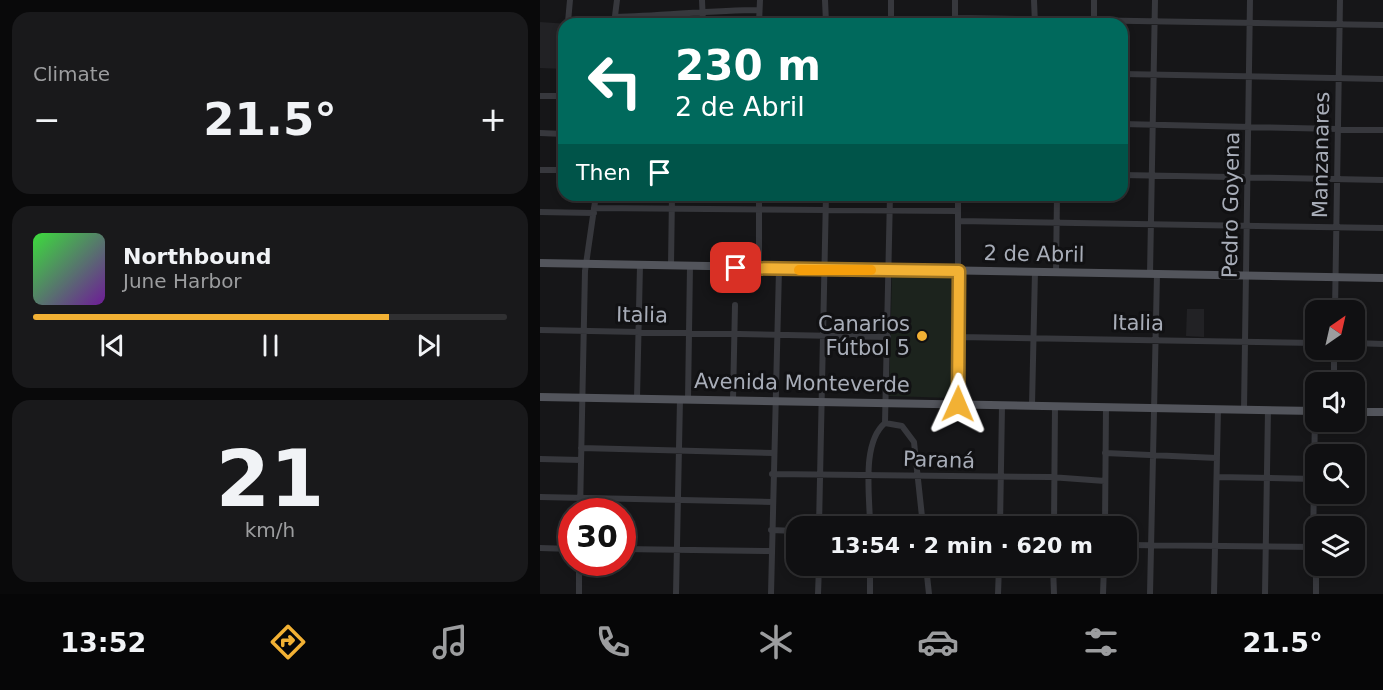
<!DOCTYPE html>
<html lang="en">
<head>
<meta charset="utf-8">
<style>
	:root { --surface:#101012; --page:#19191b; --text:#f1f3f6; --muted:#9c9d9f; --line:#303032; --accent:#f2b134 }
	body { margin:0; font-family:"DejaVu Sans",sans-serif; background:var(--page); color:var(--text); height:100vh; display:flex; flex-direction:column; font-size:22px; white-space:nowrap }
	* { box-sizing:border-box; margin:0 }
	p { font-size:20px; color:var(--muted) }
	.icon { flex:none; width:33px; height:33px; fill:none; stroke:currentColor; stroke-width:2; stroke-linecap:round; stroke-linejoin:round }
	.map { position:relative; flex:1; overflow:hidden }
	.side { display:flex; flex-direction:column; gap:12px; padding:12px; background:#09090a; width:540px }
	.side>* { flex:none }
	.hud { position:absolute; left:18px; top:18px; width:570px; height:183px; border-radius:18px; box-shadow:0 3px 9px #0003,0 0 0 2px var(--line); background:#00695c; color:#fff; overflow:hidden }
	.needle { width:39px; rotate:34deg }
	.buttons { position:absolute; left:765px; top:300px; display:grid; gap:12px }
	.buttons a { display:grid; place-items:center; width:60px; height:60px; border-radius:12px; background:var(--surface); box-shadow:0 3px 9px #0003,0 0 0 2px var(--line); font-size:30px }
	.speed { position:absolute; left:18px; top:498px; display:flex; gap:12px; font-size:30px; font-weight:700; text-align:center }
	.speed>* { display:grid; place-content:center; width:78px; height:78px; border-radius:50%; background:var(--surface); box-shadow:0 3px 9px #0003,0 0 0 2px var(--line); line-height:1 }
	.speed .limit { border:9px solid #d22; background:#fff; color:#111 }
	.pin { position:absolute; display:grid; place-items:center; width:51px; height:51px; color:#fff; margin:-26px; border-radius:12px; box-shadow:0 3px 9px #0006 }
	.me { position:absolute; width:66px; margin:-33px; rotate:1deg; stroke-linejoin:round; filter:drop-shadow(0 0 4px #0008) }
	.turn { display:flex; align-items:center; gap:21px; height:126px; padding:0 18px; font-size:27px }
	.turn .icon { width:78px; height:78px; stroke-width:2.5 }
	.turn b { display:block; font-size:42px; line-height:51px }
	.then { display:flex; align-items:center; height:57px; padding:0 18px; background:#0003; gap:12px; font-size:22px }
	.big { font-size:45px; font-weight:700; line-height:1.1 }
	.side .tile { flex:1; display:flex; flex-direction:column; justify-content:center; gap:9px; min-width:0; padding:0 21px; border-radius:18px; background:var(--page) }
	.side .dial { align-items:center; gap:0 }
	.dial b { font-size:78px; line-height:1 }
	.song { display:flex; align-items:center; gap:18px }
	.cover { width:72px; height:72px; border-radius:9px; background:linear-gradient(135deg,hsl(120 70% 55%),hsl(280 70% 35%)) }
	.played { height:6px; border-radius:3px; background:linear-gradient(90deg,var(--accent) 75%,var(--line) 75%) }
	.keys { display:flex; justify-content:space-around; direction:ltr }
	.heat { display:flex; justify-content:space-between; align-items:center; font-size:33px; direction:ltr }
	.trip { position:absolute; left:246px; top:516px; width:351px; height:60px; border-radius:18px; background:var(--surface); box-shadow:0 3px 9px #0003,0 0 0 2px var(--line); font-weight:700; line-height:60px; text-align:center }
	.tabs { display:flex; height:96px; justify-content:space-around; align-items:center; background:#060607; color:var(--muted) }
	.tabs .icon { width:42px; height:42px }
	.tabs .active { color:var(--accent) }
	.tabs b { font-size:27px; color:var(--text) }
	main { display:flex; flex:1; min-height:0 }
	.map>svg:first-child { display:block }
	.built { fill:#222225 }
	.pitch { fill:#1c231d }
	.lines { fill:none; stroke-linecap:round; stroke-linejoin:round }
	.minor { stroke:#37383d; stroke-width:6 }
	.major { stroke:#53555c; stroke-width:8 }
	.route-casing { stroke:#9d7322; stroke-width:15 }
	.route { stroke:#f2b134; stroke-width:10 }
	.slow { stroke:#f59e0b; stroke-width:10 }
	.poi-dot { fill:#f2b134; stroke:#111113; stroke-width:2 }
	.labels { text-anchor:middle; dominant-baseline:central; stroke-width:6; stroke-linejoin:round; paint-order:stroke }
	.street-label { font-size:21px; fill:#a8adb8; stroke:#111113 }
	.poi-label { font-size:21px; fill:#a8adb8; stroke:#111113; text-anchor:end }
</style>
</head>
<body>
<main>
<section class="side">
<div class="tile"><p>Climate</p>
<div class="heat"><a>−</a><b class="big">21.5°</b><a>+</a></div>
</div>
<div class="tile">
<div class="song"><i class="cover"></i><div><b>Northbound</b><p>June Harbor</p></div></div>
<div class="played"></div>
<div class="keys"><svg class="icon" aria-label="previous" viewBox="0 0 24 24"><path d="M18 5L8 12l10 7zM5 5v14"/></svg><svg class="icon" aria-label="pause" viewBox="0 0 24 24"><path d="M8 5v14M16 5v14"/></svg><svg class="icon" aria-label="next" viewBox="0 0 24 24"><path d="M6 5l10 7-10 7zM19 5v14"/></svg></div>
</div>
<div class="tile dial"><b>21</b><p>km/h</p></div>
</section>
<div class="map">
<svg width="843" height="594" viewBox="0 0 843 594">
	<rect width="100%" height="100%" fill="#161618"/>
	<path class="built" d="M0 22 29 24H24V69L0 68Z
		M647 309H664V337L646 336Z"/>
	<path class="pitch" d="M352 275 413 277 412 398 349 396Z"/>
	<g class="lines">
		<path class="minor" d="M162 0 163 24
			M285 0 286 23
			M415 0V20
			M494 0 495 24
			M554 0V24
			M75 17C124 16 170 10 219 10
			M415 18 843 25
			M219 20 415 21
			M28 22 30 0
			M219 23 220 0
			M351 23V0
			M74 24 77 0
			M582 74 843 79
			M0 96H24
			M582 124 843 130
			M0 133 24 134
			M0 170H24
			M582 175 843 180
			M54 208 418 211
			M0 212 54 213
			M419 221 843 228
			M131 265 132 195
			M219 269V195
			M516 272 517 195
			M610 274 615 0
			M795 310 800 0
			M0 330 348 337
			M419 337 776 343
			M814 343 843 344
			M794 382V350
			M97 398 100 265
			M148 399 150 266
			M193 400 195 305
			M418 404V195
			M492 405 495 271
			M704 410 710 0
			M345 423 362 426 374 442 383 526
			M41 448 233 453
			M565 453 677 458
			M0 459 41 460
			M232 474 510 477 565 481
			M677 477 775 479
			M814 481H815
			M0 497 232 502
			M40 512 45 271 56 195
			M279 526 286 195
			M330 526C330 497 321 443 345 423L350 195
			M460 526 462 406
			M514 526 515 406
			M565 526 566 407
			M231 530 256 531
			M586 545 776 547
			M773 547 775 411
			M0 548 32 549
			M82 549 231 551
			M39 562V594
			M386 566 389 594
			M513 566 514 594
			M136 594 140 399
			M231 594 239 269
			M278 594 279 566
			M330 594V566
			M458 594 459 566
			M563 594 564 566
			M610 594 617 274
			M674 594 678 409
			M725 594 728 410
			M776 594V566"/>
		<path class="major" d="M0 263 843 278
			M0 397 776 411
			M814 412H843"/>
	</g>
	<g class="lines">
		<g class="route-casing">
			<path id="route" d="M196 268 419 271 418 404"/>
		</g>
		<use href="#route" class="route"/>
		<path class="slow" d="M259 270H331"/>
	</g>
	<circle class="poi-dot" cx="382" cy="336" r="6"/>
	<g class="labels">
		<g class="street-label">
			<text transform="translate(781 155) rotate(-89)">Manzanares</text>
			<text transform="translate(691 205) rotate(-89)">Pedro Goyena</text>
			<text transform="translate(494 254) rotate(1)">2 de Abril</text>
			<text transform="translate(102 315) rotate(1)">Italia</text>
			<text transform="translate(598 323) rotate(1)">Italia</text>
			<text transform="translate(262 383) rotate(1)">Avenida Monteverde</text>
			<text transform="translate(399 460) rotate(2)">Paraná</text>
		</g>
		<g class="poi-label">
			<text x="370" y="324">Canarios<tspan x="370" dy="24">Fútbol 5</tspan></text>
		</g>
	</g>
</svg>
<div class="buttons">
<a><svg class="needle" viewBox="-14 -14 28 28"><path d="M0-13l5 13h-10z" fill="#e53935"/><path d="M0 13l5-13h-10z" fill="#9c9d9f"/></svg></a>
<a><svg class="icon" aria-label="sound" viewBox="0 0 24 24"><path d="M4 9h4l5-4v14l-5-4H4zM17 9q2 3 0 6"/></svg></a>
<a><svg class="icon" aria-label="search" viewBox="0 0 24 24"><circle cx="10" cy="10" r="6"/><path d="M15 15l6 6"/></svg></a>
<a><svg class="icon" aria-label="layers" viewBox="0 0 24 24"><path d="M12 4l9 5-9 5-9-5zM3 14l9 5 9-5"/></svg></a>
</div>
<div class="speed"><div class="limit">30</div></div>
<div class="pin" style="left:196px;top:268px;background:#d93025"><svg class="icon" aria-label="arrive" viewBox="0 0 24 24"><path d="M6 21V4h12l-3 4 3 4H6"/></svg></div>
<svg class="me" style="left:418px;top:404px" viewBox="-20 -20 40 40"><path d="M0-17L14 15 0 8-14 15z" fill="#f2b134" stroke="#fff" stroke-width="4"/></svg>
<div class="trip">13:54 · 2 min · 620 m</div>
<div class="hud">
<div class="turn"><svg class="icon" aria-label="left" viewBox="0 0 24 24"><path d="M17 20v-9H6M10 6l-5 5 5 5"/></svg><div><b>230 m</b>2 de Abril</div></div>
<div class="then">Then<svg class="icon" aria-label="arrive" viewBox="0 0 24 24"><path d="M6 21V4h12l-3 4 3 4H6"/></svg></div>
</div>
</div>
</main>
<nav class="tabs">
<b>13:52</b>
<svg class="icon active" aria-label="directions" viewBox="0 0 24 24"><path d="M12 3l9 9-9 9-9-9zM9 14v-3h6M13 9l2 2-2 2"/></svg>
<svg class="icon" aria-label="music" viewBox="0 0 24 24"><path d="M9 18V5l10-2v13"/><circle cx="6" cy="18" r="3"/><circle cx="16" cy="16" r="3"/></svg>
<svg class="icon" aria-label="phone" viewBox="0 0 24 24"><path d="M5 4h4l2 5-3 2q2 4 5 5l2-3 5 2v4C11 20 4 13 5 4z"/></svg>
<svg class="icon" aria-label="climate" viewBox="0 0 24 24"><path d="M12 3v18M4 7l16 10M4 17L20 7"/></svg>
<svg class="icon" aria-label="car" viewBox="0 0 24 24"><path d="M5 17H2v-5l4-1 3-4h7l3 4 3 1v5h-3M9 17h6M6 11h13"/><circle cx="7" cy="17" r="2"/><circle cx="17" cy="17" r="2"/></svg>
<svg class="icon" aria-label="filters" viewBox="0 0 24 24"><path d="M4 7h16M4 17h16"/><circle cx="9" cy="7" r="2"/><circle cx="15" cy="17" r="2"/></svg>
<b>21.5°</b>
</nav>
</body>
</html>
